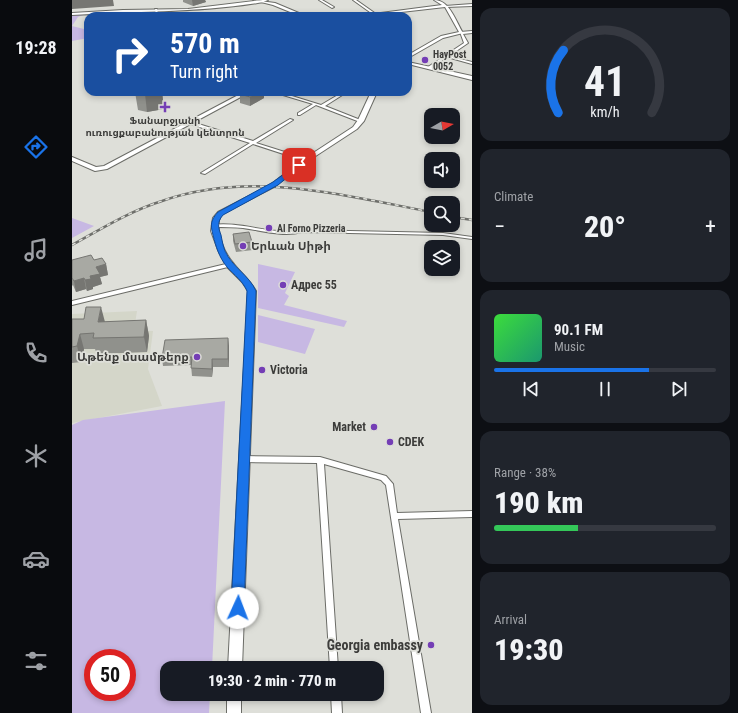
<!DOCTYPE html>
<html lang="en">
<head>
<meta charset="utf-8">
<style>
	:root { --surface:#171b24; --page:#20242c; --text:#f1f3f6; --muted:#9ea1a6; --line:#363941; --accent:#1a73e8 }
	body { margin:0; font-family:"Roboto Condensed","Noto Sans Armenian",sans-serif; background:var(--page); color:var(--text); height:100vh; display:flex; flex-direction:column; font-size:15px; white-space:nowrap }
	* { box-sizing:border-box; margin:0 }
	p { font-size:13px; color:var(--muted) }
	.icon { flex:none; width:22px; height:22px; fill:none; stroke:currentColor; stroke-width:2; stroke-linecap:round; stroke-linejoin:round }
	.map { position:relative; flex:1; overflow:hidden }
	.panel { display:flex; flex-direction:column; gap:8px; padding:8px; background:#0d0f14; width:266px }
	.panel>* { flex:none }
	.hud { position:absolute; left:12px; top:12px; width:328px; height:84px; border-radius:12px; box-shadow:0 2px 6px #0003; background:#1a4fa0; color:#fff; overflow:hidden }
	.needle { width:26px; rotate:81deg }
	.controls { position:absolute; left:352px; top:108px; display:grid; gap:8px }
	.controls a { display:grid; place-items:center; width:36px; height:36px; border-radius:8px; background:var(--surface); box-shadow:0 2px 6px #0003; font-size:20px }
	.speed { position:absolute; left:12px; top:649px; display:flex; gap:8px; font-size:20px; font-weight:700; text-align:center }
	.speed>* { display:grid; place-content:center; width:52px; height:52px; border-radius:50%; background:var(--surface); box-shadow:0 2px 6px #0003; line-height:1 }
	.speed .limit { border:6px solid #d22; background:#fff; color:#111 }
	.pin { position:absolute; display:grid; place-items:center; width:34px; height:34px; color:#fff; margin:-17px; border-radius:8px; box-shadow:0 2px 6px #0006 }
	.me { position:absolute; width:44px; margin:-22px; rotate:2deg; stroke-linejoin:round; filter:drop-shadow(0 0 3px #0008) }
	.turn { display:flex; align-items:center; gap:14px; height:84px; padding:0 20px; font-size:18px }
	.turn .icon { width:52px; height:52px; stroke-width:2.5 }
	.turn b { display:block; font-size:28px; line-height:34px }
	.big { font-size:30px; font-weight:800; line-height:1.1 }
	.panel .tile { flex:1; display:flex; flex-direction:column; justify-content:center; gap:6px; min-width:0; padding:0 14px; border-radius:12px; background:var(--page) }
	.panel .dial { align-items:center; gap:0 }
	.dial svg { height:104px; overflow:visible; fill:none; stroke:var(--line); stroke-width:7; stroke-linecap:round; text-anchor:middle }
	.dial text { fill:var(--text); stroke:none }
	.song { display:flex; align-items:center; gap:12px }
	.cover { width:48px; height:48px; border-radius:6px; background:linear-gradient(135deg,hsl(120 70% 55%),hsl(160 70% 35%)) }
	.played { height:4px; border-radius:2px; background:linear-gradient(90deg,var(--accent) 70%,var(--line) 70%) }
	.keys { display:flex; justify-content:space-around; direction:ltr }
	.heat { display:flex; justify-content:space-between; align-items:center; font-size:22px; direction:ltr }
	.charge { height:6px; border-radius:3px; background:linear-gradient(90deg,#34c759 38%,var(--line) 0) }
	.trip { position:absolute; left:88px; top:661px; width:224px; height:40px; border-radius:12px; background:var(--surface); box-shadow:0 2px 6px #0003; font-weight:800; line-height:40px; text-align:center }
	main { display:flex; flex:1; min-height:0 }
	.tabs { display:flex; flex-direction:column; width:72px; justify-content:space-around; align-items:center; background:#090b0e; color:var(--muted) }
	.tabs .icon { width:28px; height:28px }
	.tabs .on { color:var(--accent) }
	.tabs b { font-size:18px; color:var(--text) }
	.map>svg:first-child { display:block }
	.built { fill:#d4d6c9 }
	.green { fill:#c7b8e3; fill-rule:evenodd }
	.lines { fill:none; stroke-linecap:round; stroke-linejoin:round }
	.minor-casing { stroke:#6b6c67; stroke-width:2 }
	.tertiary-casing { stroke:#6b6c67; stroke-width:2 }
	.secondary-casing { stroke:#6b6c67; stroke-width:2 }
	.minor { fill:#fff; fill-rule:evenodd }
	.tertiary { fill:#fff; fill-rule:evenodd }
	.secondary { fill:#fff; fill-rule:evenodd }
	.rail-casing { stroke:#6e6f6b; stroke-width:2.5 }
	.rail { stroke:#dedfd9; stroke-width:1.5; stroke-dasharray:4; stroke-linecap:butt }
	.wall { fill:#90918c }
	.shaded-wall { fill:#767672 }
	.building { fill:#a8a9a3; stroke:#767672 }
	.route { fill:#1a73e8; stroke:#114b97 }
	.poi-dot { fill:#743eb5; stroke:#dedfd9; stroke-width:1.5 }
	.labels { text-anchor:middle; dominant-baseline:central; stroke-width:3.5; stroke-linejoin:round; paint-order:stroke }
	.far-poi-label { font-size:10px; font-weight:bold; fill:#3c3c3a; stroke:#dedfd9; text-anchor:start }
	.poi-label { font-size:12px; font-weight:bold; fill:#3c3c3a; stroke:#dedfd9; text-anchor:start }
	.near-poi-label { font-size:14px; font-weight:bold; fill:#3c3c3a; stroke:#dedfd9; text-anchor:end }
</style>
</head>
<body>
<main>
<nav class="tabs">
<b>19:28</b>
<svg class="icon on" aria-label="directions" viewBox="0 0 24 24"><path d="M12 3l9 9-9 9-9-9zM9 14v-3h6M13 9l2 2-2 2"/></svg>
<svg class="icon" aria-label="music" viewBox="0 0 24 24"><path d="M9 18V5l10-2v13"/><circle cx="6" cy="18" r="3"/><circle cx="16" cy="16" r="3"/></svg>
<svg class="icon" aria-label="phone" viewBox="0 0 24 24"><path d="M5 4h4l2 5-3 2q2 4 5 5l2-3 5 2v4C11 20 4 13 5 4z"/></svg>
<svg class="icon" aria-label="climate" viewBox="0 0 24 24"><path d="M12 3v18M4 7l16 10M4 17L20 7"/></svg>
<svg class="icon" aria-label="car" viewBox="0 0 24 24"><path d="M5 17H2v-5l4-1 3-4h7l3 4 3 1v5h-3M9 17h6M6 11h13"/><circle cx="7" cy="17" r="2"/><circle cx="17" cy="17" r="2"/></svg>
<svg class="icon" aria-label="filters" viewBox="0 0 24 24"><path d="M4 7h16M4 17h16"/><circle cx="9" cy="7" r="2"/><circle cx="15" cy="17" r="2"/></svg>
</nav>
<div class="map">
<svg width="400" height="713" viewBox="0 0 400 713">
	<rect width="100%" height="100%" fill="#dedfd9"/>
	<path class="built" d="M65 311 62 330 81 331 76 369 90 406 0 423V314Z"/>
	<path class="green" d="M13 14 6 17 0 26 16 30V38L0 41V16Z
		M0 218 22 226 0 238Z
		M186 264 223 272 213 293 217 296 212 305 275 321 272 327 186 308Z
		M186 315 243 329 233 354 186 342Z
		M153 401 140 668H95V694H138L137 713H0V425L11 420ZM21 658H55V692H21Z"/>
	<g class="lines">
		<g class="minor-casing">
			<path id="minor" d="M190 0H196L191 2Z
				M247 0H250L262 7 260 8Z
				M281 0H284L304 14 302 15Z
				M400 4V6L374 7 373 6Z
				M83 9H85L86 14 90 16H87L84 15Z
				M400 31V33L391 34 396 43 377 56 400 62V64L375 57 358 69H356V67L392 43 388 32Z
				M16 53V59L14 58V54Z
				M201 92H207L249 105 271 92H275L253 106 291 121 288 122 244 105 228 115H226V113L241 104Z
				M286 92H293L303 95 301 96Z
				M218 119 221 120 184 143 235 159V161H233L181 144 133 174 129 173 178 143 118 124V122H120L181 141Z
				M140 225C171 221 200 236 231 230L371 233 400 237V239L371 235 231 232C210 237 192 231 171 228 161 227 152 227 142 227H140Z
				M172 456 248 457 314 476 321 484 325 513 400 511V517L326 519 359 713H349L314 485 309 480 252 464 266 668H258L245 463 172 462 170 461 169 459 170 457Z
				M259 694H269L270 713H260Z"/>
		</g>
		<g class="tertiary-casing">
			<path id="tertiary" d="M191 0 192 2C129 13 64 11 0 15V13L51 10 116 9Z
				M362 0C378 0 384 22 391 33L371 38 336 58V55L369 36 387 32 373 7 303 15 301 14 370 5Z
				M172 92H178L35 169 23 171 0 161V157L24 167 32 166Z
				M158 263 160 264 161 265 160 266 0 305V301Z"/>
		</g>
		<g class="secondary-casing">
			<path id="secondary" d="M181 0 203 3 234 16H228L201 5Z
				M336 62 400 76V80L336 64Z
				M299 92H305L292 121 285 129 236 161 202 187 150 214 147 220C145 235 152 253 162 264 169 273 178 280 184 291L170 668H156L176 291 170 282 155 267 146 250 139 231 141 218 146 212 198 185 232 159 281 127 286 120Z
				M155 694H169V713H155Z"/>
		</g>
		<use href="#minor" class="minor"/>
		<use href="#tertiary" class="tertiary"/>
		<use href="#secondary" class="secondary"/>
		<g class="rail-casing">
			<path id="rail" d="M381 217 400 220
				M0 245C29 229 58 211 90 201 179 170 270 195 359 212"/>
		</g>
		<use href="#rail" class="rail"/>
	</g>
	<path class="wall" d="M111 0H133L134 2 121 6 111 2Z
		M63 92H90L92 109 75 112 66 110Z
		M168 94 192 98 178 106 168 103Z
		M161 234 180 242 181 250 164 252 161 241Z
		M0 260 34 264 36 275 28 277 30 284 21 287V289L15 291 14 289 4 292 1 285 0 286Z
		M0 319 33 322 74 320 77 336 75 352 25 354 23 349H12L9 362 0 363Z
		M156 338 157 367H141L140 377 120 376 119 365 91 366 90 358Z"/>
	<path class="shaded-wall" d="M0 0H41L42 6 0 9Z
		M120 0H133L134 2 121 6Z
		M85 92H90L92 109 75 112 73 94Z
		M187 92H192V98L178 106V97Z
		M34 264 36 275 28 277 30 284 21 287V289L15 291 13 280 18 276 24 267Z
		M12 278 14 289 4 292 2 281Z
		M29 307 33 322H26Z
		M74 320 77 336 75 352 72 337Z
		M8 334 12 349 9 362 5 346Z
		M156 338 157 346V367L156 359Z
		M140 359 141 367 140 377Z"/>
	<path class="building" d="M63 92H85L73 94Z
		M172 92H187L178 97 168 94Z
		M177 232 180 242 163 244 161 234Z
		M19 255 22 260 30 258 34 264 24 267 28 274 18 276 19 279 13 280 12 278 2 281 0 278V260Z
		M14 307H29L26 322 74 320 72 337 21 338 22 333 8 334 5 346 0 347V319H12Z
		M156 338V359H140V369L119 368 120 357 90 358 93 340Z"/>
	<path class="route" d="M227 163 230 165 229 166 206 185 151 215C145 222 146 227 149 235 150 240 151 246 153 251 160 267 177 275 184 291L172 608 170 613 166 614 161 613 159 608 175 291C171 281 162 275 155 267 147 257 144 247 141 235 138 224 139 220 146 212L201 182Z"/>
	<g class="poi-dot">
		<circle cx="353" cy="60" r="4"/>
		<path d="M91 101h4v4h4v4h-4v4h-4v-4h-4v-4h4z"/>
		<circle cx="197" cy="228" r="4"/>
		<circle cx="171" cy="246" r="4"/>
		<circle cx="211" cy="285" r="4"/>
		<circle cx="125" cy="357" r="4"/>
		<circle cx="190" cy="370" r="4"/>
		<circle cx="302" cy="427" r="4"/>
		<circle cx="318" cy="442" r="4"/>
		<circle cx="359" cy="645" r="4"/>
	</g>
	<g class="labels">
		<g class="far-poi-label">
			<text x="361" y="54">HayPost<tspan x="361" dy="12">0052</tspan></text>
			<text x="93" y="120" text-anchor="middle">Ֆանարջյանի<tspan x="93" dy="12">ուռուցքաբանության կենտրոն</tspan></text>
			<text x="205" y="228">Al Forno Pizzeria</text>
		</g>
		<g class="poi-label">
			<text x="179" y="246">Երևան Սիթի</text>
			<text x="219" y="285">Адрес 55</text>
			<text x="117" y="357" text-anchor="end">Աթենք մսամթերք</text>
			<text x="198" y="370">Victoria</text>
			<text x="294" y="427" text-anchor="end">Market</text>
			<text x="326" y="442">CDEK</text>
		</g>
		<g class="near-poi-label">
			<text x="351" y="645">Georgia embassy</text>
		</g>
	</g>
</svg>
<div class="controls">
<a><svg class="needle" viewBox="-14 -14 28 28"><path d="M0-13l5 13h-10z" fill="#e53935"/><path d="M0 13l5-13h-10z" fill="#9ea1a6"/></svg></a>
<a><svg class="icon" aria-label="sound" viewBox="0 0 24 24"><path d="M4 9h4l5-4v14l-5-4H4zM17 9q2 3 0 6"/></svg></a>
<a><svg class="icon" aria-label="search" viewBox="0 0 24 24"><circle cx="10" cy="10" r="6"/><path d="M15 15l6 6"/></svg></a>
<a><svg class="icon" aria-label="layers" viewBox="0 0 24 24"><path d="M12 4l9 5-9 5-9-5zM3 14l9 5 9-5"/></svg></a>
</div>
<div class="speed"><div class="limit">50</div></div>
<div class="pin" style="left:227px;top:165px;background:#d93025"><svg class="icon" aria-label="arrive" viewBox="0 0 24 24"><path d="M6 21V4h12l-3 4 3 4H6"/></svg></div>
<svg class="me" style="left:166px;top:608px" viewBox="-20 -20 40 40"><circle r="19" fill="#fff"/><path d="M0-13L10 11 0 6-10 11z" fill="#1a73e8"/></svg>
<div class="trip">19:30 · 2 min · 770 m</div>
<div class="hud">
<div class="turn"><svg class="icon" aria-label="right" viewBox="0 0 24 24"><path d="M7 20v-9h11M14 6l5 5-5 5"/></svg><div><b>570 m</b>Turn right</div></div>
</div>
</div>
<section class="panel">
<div class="tile dial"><svg viewBox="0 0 100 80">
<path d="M14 69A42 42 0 1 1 86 69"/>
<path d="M14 69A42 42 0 0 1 18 21" stroke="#1a73e8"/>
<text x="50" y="56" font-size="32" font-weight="700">41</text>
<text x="50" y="72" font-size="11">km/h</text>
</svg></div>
<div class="tile"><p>Climate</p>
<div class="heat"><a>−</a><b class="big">20°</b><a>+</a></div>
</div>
<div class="tile">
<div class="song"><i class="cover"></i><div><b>90.1 FM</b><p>Music</p></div></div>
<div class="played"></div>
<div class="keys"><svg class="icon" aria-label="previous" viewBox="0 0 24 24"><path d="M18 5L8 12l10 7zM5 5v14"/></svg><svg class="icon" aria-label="pause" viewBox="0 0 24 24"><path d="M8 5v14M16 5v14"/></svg><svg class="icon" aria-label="next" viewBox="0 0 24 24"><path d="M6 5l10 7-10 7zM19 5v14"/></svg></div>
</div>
<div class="tile"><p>Range · 38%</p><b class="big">190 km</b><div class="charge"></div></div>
<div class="tile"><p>Arrival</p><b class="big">19:30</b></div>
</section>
</main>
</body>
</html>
